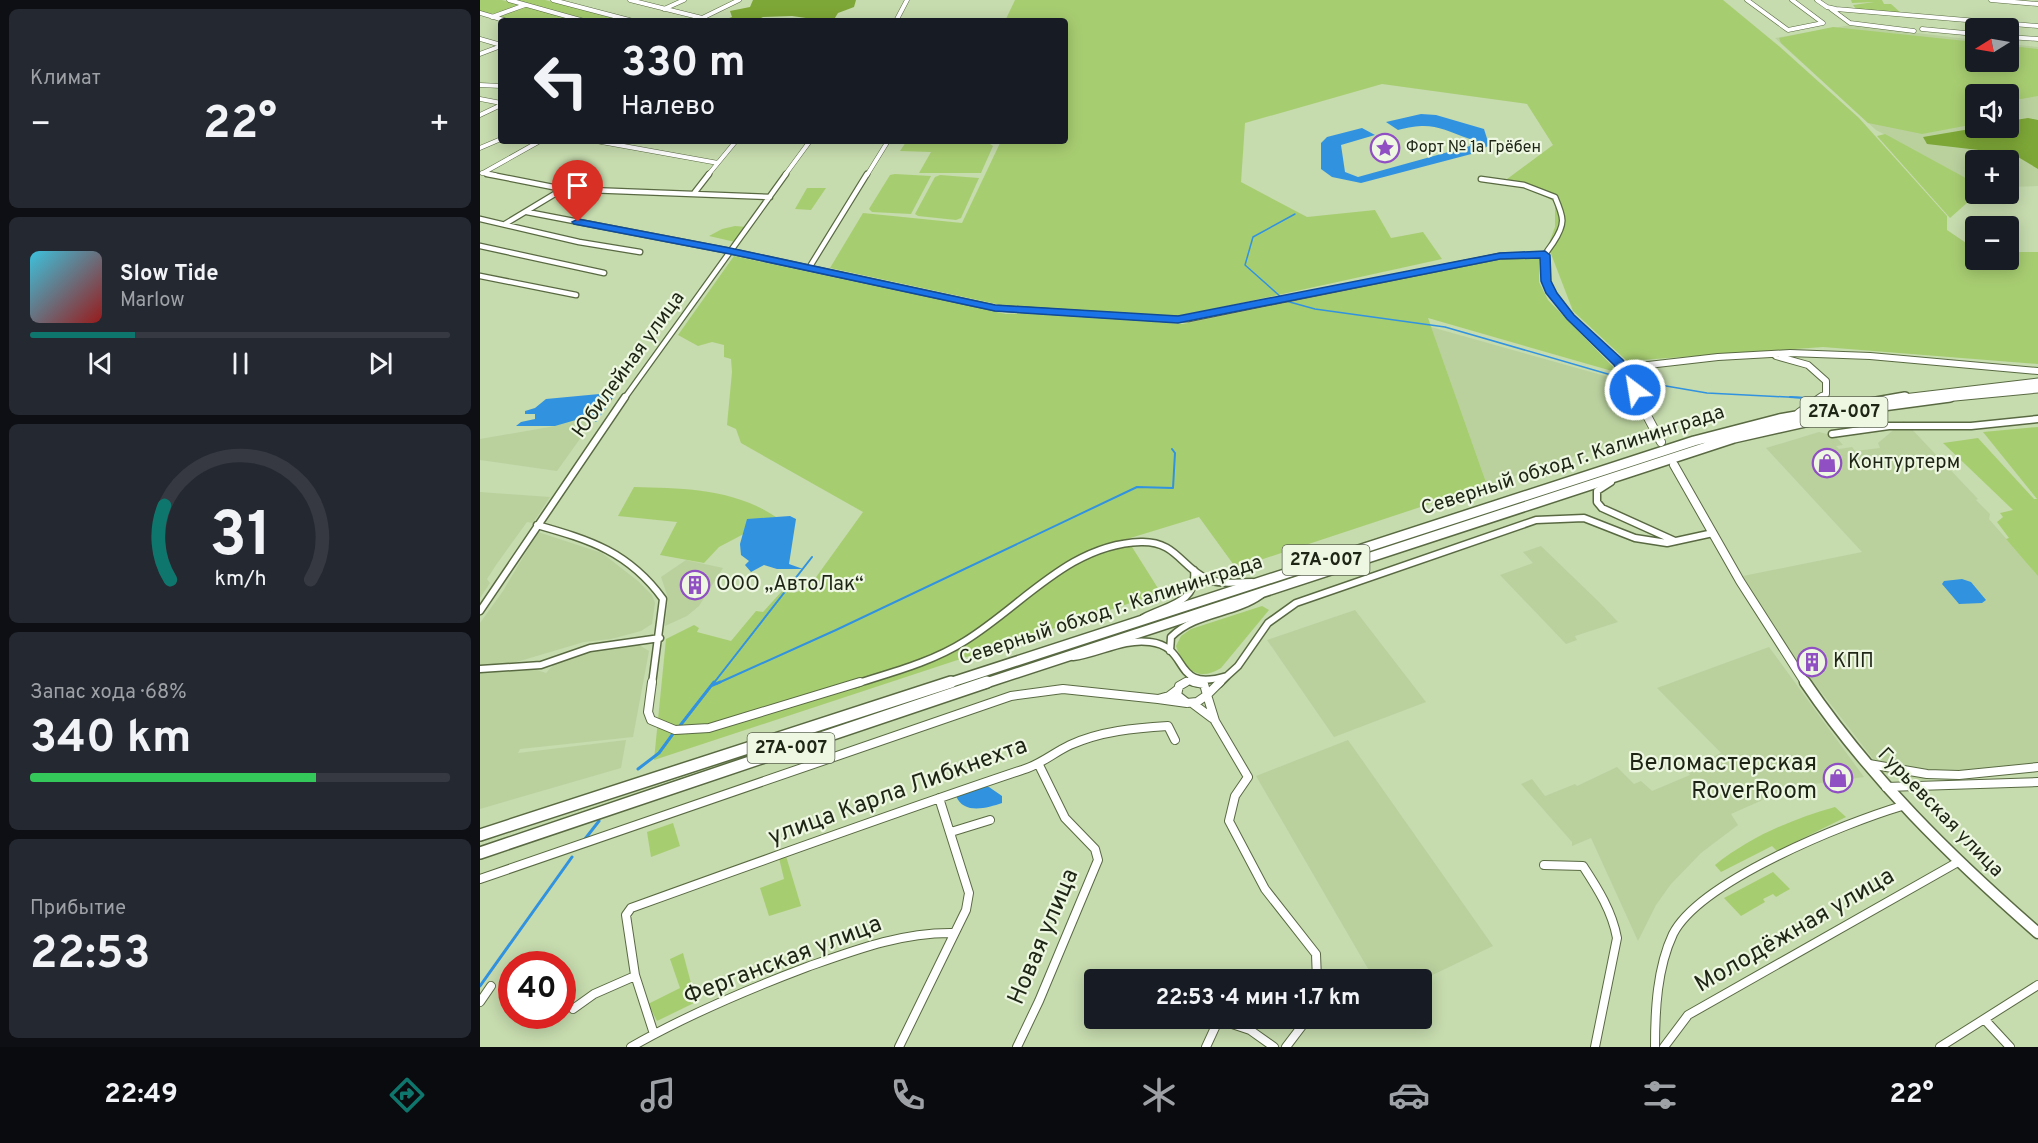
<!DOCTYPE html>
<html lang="ru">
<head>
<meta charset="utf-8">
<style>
	:root { --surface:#171b24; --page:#242831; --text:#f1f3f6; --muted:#9ea1a6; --line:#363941; --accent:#0f766e }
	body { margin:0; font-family:Overpass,sans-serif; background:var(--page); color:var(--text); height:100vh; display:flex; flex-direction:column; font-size:22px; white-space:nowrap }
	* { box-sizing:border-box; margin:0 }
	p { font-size:20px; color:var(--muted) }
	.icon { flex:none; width:33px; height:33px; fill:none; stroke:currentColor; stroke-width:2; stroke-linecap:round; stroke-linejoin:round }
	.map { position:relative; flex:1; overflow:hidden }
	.sheet { display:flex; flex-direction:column; gap:9px; padding:9px; background:#0d0f14; width:480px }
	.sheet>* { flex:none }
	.hud { position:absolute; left:18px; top:18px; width:570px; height:126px; border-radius:6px; box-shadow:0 3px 15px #0003; background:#171b24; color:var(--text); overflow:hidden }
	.needle { width:39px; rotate:259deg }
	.buttons { position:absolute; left:1485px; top:18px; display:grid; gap:12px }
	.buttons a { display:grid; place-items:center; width:54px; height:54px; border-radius:6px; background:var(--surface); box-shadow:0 3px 15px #0003; font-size:30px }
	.speed { position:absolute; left:18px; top:951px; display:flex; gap:12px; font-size:30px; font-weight:700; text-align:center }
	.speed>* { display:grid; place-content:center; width:78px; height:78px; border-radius:50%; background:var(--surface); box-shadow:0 3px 15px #0003; line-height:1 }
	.speed .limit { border:9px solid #d22; background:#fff; color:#111 }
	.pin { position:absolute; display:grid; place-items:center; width:51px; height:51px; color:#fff; margin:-62px -26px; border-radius:50% 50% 50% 0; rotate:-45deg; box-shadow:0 0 6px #0007 }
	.pin .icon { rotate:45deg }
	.me { position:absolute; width:66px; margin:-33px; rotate:329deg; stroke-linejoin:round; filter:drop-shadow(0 0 4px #0008) }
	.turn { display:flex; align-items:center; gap:21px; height:126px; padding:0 24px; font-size:27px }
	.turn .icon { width:78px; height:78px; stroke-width:2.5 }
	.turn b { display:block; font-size:42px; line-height:51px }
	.big { font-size:45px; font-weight:700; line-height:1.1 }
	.sheet .card { flex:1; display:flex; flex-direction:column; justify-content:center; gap:9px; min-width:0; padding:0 21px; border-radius:9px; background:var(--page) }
	.sheet .dial { align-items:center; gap:0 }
	.dial svg { height:156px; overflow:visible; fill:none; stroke:var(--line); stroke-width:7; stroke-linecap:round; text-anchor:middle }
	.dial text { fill:var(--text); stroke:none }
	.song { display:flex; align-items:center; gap:18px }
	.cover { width:72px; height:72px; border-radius:9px; background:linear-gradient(135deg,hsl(190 70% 55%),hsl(0 70% 35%)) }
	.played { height:6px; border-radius:3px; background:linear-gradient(90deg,var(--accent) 25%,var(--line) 25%) }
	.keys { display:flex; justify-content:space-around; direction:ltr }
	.heat { display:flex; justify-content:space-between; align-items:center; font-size:33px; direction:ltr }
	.charge { height:9px; border-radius:4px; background:linear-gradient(90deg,#34c759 68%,var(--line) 0) }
	.trip { position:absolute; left:604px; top:969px; width:348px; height:60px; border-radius:6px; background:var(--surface); box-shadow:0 3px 15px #0003; font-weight:700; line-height:60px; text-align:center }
	.menu { display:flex; height:96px; justify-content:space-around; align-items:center; background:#090b0e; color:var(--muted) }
	.menu .icon { width:42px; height:42px }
	.menu .selected { color:var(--accent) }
	.menu b { font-size:27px; color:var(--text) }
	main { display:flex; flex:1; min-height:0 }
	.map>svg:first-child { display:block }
	.built { fill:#bad19e; fill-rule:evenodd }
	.green { fill:#a7cd71 }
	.forest { fill:#7da737 }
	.water { fill:#3192e0 }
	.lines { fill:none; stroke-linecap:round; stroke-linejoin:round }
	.stream-far2 { stroke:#3192e0; stroke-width:1.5 }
	.stream-far1 { stroke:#3192e0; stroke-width:2 }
	.stream { stroke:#3192e0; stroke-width:3 }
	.minor-far3-casing { stroke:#596a42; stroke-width:5 }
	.minor-far2-casing { stroke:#596a42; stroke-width:7 }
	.minor-far1-casing { stroke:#596a42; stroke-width:9 }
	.minor-casing { stroke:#596a42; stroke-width:10 }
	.tertiary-far2-casing { stroke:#596a42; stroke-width:8 }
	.tertiary-far1-casing { stroke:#596a42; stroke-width:10 }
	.tertiary-casing { stroke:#596a42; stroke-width:13 }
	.trunk-far2-casing { stroke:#596a42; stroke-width:9 }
	.trunk-far1-casing { stroke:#596a42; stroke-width:12 }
	.trunk-casing { stroke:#596a42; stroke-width:14 }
	.minor-far3 { stroke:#fff; stroke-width:4 }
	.minor-far2 { stroke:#fff; stroke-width:4.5 }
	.minor-far1 { stroke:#fff; stroke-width:6 }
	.minor { stroke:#fff; stroke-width:8 }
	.tertiary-far2 { stroke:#fff; stroke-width:6 }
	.tertiary-far1 { stroke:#fff; stroke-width:8 }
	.tertiary { stroke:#fff; stroke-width:10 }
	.trunk-far2 { stroke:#fff; stroke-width:7 }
	.trunk-far1 { stroke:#fff; stroke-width:9 }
	.trunk { stroke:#fff; stroke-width:11 }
	.route { fill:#1a73e8; stroke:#114b97; stroke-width:1.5 }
	.labels { text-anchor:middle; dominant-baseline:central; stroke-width:4.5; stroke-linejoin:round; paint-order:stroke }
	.far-poi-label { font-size:16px; fill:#1e2514; stroke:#edf7e1; text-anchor:start }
	.shield { fill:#edf7e1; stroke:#5c6452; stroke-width:1.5 }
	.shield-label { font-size:18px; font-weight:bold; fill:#1e2514 }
	.street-label { font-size:20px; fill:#1e2514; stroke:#edf7e1 }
	.poi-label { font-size:20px; fill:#1e2514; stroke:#edf7e1; text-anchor:start }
	.near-poi-label { font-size:24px; fill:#1e2514; stroke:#edf7e1; text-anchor:end }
	.near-street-label { font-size:24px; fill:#1e2514; stroke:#edf7e1 }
</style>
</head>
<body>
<main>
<section class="sheet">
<div class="card"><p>Климат</p>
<div class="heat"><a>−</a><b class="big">22°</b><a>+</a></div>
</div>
<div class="card">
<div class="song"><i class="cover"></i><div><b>Slow Tide</b><p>Marlow</p></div></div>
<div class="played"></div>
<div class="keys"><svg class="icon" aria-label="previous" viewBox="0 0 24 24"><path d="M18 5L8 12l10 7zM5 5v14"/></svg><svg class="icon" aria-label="pause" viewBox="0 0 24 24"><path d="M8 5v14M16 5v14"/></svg><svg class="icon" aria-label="next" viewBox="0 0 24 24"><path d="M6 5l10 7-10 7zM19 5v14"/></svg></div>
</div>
<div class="card dial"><svg viewBox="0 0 100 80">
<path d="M14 69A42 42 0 1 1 86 69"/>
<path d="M14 69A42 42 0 0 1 11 31" stroke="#0f766e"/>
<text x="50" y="56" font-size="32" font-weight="700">31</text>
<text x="50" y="72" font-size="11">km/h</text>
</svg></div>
<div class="card"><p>Запас хода · 68%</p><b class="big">340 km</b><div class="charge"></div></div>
<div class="card"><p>Прибытие</p><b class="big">22:53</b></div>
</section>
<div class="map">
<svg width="1558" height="1047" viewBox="0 0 1558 1047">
	<rect width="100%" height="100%" fill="#c6dbae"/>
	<path class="built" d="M1371 25 1495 40 1496 62H1528L1529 44 1558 47V186L1529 187 1528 160H1496L1495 183 1396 130 1295 38ZM1496 94H1528V128H1496Z
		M951 327 1143 381 1169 432 1007 485Z
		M122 408 77 471 0 460V439L75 426Z
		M1424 421 1498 499 1496 500 1510 514 1509 519 1558 575V770L1442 780 1404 773 1301 640 1263 576 1382 552 1286 448 1339 432 1355 436 1363 445 1356 446 1359 449 1372 447 1375 451 1400 448 1398 443Z
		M0 492 70 497 53 523 47 522 16 565 7 579 10 583 0 598Z
		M58 532 122 553 158 581 172 595 175 603 172 624 161 631 131 639 104 642 20 667 0 666V623L23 591Z
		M1061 546 1119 602 1138 622 1095 636 1097 640 1086 644 1020 575 1053 563 1043 552Z
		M206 560 243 568 219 606 207 616 185 626 188 598 181 577Z
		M875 610 946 702 854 737 787 640Z
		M150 645H159L169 651 153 737 40 749 38 753 146 740 141 768 0 809V672L54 669 66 673 76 662 103 651Z
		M1289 647 1384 777 1312 787 1251 814 1258 825 1221 853 1191 884 1176 905 1158 941 1111 838 1092 846V842L1041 784 1052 779 1065 796 1095 784 1097 786 1137 767 1154 784 1161 781 1172 791 1210 775 1206 770 1241 753 1177 688Z
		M868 740 1013 946 942 980 894 979 776 776Z"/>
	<path class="green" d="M0 0H22L39 5 14 14 0 12Z
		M35 0H65L145 21H110Z
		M535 0H1243L1300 47 1379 118 1467 216V230L1495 249 1496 260H1528L1529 252H1558V364L1343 347 1147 361 1093 311 1068 246 1075 227V202L1057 192 1023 182 1073 145 1047 104 902 84 765 123 761 182 827 217 895 210 911 238 943 232 962 259 697 317 530 307 350 268 383 213 482 223 521 141H585V21H525Z
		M1371 0H1402L1404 4H1411L1421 13 1376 9 1373 5 1394 2 1372 3Z
		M42 7H46L97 21H32L18 17Z
		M1353 27 1495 42 1496 62H1528L1529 46 1558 49V96L1529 101 1528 94H1496L1495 124 1442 134 1388 123 1301 43 1299 38Z
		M1405 134 1495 183 1497 194 1470 218 1397 136Z
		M426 142 510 144 513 146 501 173H439L451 152 420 151Z
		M415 174 451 176 431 214 392 212 389 209 410 175Z
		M460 175 499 178 481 218 476 220 438 216 435 214 455 177Z
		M327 188H346L331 210 315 209Z
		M255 226 267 227 255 242 229 236 242 229Z
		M254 256 526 314 550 313 703 324 1027 258H1059V282L1068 300 1139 373 948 318 1007 485 756 568 719 517 647 539 681 593 174 760 186 639 214 625 219 628 217 632 251 641 276 611 283 612 304 589 314 593 329 587 383 512 261 443 256 429 247 425 252 372 251 359 244 357V345L232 342 218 346 198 335Z
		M1558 427V576L1526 539 1529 538 1517 522 1523 517 1520 513 1533 510 1463 443 1498 438 1554 499H1557L1503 432Z
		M154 487C202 488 255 489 296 517L239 547 224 563 180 555 197 522 138 516Z
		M782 606 789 610 741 668C717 683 704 668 696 646L701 636 711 629Z
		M1355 807 1366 817 1297 851 1292 846 1241 872 1235 865C1270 837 1312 819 1355 807Z
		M193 823 200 846 171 857 167 832Z
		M306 856 321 906 289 916 280 888 304 879 299 858Z
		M1293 872 1310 889 1296 897 1293 894 1283 899 1285 902 1261 916 1244 898Z
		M203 953 216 1002 177 1021 168 1004 200 988 190 959Z"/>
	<path class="forest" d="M273 0H376L374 7 358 13 353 21H322L326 18 312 16 283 17 275 21H241L252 17 250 11 270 7Z
		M1548 118 1558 120V169L1533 154 1447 144 1443 137 1496 128H1528L1529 121Z"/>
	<path class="water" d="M941 114 956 115 1004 129 1009 145 999 152 881 183 852 177 841 169V143L847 137 882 128 895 135 861 145 865 172 878 177 990 146V139C960 128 951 121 918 130L906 122Z
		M135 389V395L116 422 106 417 75 426H36L41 422 55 419V414H45V411L55 408 66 399 130 393Z
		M310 516 316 519 309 564 323 569H297L284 565 271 572 265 565 269 561 261 555 260 544 267 519Z
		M1482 579 1491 582 1506 600 1502 603 1479 604 1462 584 1464 581Z
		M501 785 509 787 522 796V803C507 808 484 815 476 796Z"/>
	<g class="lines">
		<path class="stream-far2" d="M802 298 765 265 773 237 815 214
			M806 301 835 309 965 327 1145 379
			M1151 380 1227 393 1327 398"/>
		<path class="stream-far1" d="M1310 397 1327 398
			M233 684 332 557
			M236 684 356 630 657 487 693 488 695 453 692 449"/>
		<path class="stream" d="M231 686 240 682
			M199 727 234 682
			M158 769 179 753 195 731
			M105 839 119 821
			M0 986 92 857"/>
		<g class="minor-far3-casing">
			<path id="minor-far3" d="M29 0 104 21
				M73 0 153 21
				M150 0 222 18
				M1267 0 1308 30 1343 23 1312 0
				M1337 0 1347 7 1356 9 1558 26
				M1511 0 1558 4
				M184 9 204 0
				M1351 9 1370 23 1434 31
				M0 13 27 21
				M12 17 45 5
				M216 21 259 0
				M416 21 427 0
				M1442 29 1496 34
				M1528 37 1558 39
				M0 39 21 45
				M0 54 21 46
				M0 85 21 86
				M0 99 21 103
				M0 115 21 105
				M116 141 238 163
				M0 148 21 139
				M2 173 15 175
				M3 173 60 141
				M228 175 256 141
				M305 175 330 141
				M387 175 408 141"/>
		</g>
		<g class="minor-far2-casing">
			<path id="minor-far2" d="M7 174 83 189 290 197
				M1001 179 1044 185 1075 197C1084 218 1086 223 1073 243 1071 246 1067 251 1065 255 1053 291 1119 344 1142 368
				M215 192 229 174
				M47 212 250 251 515 308 687 319H708L1020 256 1065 255
				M0 219 99 242 160 252
				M25 224 83 189
				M0 246 124 273
				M329 268 387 174
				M0 276 96 295
				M144 399 306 174"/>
		</g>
		<g class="minor-far1-casing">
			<path id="minor-far1" d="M1352 434 1409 426H1491L1558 419
				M1131 482 1117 491V502L1122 508 1195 541
				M57 525C110 540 149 552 183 599L172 684
				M0 611 145 397
				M663 618C686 605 718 604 714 570
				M690 651 691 637C716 612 753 615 781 595
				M593 657C618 654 644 638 670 642 712 647 690 693 747 676L739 684
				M0 669 61 665 110 648 180 638
				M747 676 758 666 788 623 816 603 1056 520 1104 518 1155 538 1187 543 1233 533
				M375 684C413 672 452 662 485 641 542 606 589 544 661 542 696 541 701 567 727 579 741 585 757 582 772 582
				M703 684 708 681 722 684"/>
		</g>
		<g class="minor-casing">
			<path id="minor" d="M172 682 168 712 171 720 195 730 229 728 380 682
				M706 682 699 686 697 695 707 703
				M740 682 727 695 735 721 768 777 755 796 749 821 785 889 836 954 837 980
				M697 690 689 696 678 699 707 703
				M707 703 717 702 727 695 724 684 714 682
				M712 703 732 718
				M1389 764 1447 774 1479 775 1558 767
				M1406 787 1558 782
				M471 832 510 820
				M1064 865 1103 866C1118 889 1132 911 1137 938L1115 1047
				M0 879 531 696 583 689 678 699
				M0 1002 11 986
				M93 1009 114 994 155 976
				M734 1018 770 1030 794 1047
				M1505 1020 1530 1047
				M174 1034 155 975 146 915 151 908C281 861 411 814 542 770 560 765 573 753 590 745 621 731 655 728 688 726L695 740
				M151 1047C207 1015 266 990 327 967 375 950 422 932 474 933
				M419 1047 486 910 489 893 459 798
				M537 1047 559 1001 618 860 615 849 585 818 559 765
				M726 1047 738 1021
				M806 1047 828 1018
				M1175 1047C1175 1010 1177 968 1193 934 1220 881 1365 823 1422 806
				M1184 1047 1208 1015 1478 862
				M1460 1047 1558 985"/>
		</g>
		<g class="tertiary-far2-casing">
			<path id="tertiary-far2" d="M1296 356 1328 365 1346 381V394L1339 399
				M1158 399 1142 368 1238 357 1310 353 1390 356 1558 371"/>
		</g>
		<g class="tertiary-far1-casing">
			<path id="tertiary-far1" d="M1157 397 1181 442
				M1319 413 1342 397
				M1194 465 1260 581 1326 684"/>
		</g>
		<g class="tertiary-casing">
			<path id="tertiary" d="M1325 682C1390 778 1471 857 1558 933"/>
		</g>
		<g class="trunk-far2-casing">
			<path id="trunk-far2" d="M1415 399 1558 382
				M1454 399 1558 389"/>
		</g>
		<g class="trunk-far1-casing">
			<path id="trunk-far1" d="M466 684 1214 441 1299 419 1425 397
				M503 684 1254 438 1388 408 1470 397"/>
		</g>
		<g class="trunk-casing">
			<path id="trunk" d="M0 835 471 682
				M0 853 507 682"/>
		</g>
		<use href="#minor-far3" class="minor-far3"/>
		<use href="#minor-far2" class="minor-far2"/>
		<use href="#minor-far1" class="minor-far1"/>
		<use href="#minor" class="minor"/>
		<use href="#tertiary-far2" class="tertiary-far2"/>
		<use href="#tertiary-far1" class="tertiary-far1"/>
		<use href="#tertiary" class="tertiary"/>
		<use href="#trunk-far2" class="trunk-far2"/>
		<use href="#trunk-far1" class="trunk-far1"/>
		<use href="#trunk" class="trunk"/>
	</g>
	<path class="route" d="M98 219 250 248 515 305 698 316 1020 253 1065 251 1070 255 1071 281 1077 293 1094 315 1143 360 1161 390 1155 394 1151 393 1134 365 1087 319 1066 293 1061 281 1060 258 1020 259 698 323 515 311 250 254 94 224 92 222Z"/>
	<defs>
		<g id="sight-ring" transform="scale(1.5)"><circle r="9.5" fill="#edf7e1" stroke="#914fc4" stroke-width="1.5"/><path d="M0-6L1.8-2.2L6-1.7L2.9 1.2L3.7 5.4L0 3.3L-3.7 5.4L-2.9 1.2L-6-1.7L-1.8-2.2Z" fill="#914fc4"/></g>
		<g id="shop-ring" transform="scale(1.5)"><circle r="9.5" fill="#edf7e1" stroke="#914fc4" stroke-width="1.5"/><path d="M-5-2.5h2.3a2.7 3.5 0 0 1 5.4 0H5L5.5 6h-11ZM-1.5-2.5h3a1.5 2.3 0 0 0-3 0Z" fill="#914fc4"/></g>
		<g id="building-ring" transform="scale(1.5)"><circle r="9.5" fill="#edf7e1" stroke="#914fc4" stroke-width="1.5"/><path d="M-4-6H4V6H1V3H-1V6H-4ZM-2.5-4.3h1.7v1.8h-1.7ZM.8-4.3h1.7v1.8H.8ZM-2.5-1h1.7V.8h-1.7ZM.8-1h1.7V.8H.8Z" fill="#914fc4"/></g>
	</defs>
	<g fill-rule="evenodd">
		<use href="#sight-ring" x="905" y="148"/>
		<use href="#shop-ring" x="1347" y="463"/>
		<use href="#building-ring" x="215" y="585"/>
		<use href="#building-ring" x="1332" y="662"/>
		<use href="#shop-ring" x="1358" y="778"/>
	</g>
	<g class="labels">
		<g class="far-poi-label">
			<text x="926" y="148">Форт № 1а Грёбен</text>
		</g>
		<g class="shield">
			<rect x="1320.5" y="397" width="87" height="30" rx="4.5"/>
			<rect x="802.5" y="545" width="87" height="30" rx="4.5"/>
			<rect x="267.5" y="733" width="87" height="30" rx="4.5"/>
		</g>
		<g class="shield-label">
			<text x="1364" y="412">27А-007</text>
			<text x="846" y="560">27А-007</text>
			<text x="311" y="748">27А-007</text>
		</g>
		<g class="street-label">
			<text transform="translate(149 365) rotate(-54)">Юбилейная улица</text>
			<text transform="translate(1093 461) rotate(-18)">Северный обход г. Калининграда</text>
			<text transform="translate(631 611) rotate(-18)">Северный обход г. Калининграда</text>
			<text transform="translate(1460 813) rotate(46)">Гурьевская улица</text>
		</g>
		<g class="poi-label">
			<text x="1368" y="463">Контуртерм</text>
			<text x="236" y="585">ООО „АвтоЛак“</text>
			<text x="1353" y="662">КПП</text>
		</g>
		<g class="near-poi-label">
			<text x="1337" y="764">Веломастерская<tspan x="1337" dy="28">RoverRoom</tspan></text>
		</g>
		<g class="near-street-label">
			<text transform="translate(418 792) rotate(-20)">улица Карла Либкнехта</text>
			<text transform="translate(1315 931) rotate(-30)">Молодёжная улица</text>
			<text transform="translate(564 937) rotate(-67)">Новая улица</text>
			<text transform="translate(303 961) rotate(-21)">Ферганская улица</text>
		</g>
	</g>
</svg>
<div class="buttons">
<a><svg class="needle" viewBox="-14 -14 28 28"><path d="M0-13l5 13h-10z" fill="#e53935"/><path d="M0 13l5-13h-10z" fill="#9ea1a6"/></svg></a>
<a><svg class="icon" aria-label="sound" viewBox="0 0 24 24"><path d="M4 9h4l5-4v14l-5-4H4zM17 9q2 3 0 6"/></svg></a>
<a>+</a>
<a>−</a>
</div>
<div class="speed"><div class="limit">40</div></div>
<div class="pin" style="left:98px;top:222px;background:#d93025"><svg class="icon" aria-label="arrive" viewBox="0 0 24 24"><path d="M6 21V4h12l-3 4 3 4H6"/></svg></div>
<svg class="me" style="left:1155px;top:390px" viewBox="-20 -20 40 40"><circle r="17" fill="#1a73e8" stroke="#fff" stroke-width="3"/><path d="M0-11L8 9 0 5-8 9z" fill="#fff"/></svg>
<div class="trip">22:53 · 4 мин · 1.7 km</div>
<div class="hud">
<div class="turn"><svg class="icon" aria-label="left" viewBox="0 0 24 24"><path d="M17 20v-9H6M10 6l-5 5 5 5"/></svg><div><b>330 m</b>Налево</div></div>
</div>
</div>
</main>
<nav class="menu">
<b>22:49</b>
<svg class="icon selected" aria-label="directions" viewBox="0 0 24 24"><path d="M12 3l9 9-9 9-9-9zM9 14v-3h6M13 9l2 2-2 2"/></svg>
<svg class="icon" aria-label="music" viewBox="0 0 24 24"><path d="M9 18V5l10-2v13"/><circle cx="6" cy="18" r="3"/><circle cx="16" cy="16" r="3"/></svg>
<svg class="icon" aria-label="phone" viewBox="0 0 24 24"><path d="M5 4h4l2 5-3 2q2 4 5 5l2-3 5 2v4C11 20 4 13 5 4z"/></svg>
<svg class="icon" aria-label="climate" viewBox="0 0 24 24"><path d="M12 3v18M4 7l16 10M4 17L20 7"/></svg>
<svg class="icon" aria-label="car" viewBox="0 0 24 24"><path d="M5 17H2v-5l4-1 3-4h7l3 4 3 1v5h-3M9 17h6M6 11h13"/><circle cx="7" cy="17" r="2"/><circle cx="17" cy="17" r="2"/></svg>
<svg class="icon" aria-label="filters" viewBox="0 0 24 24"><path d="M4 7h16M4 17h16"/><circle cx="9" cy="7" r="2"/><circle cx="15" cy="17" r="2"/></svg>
<b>22°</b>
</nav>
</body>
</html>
